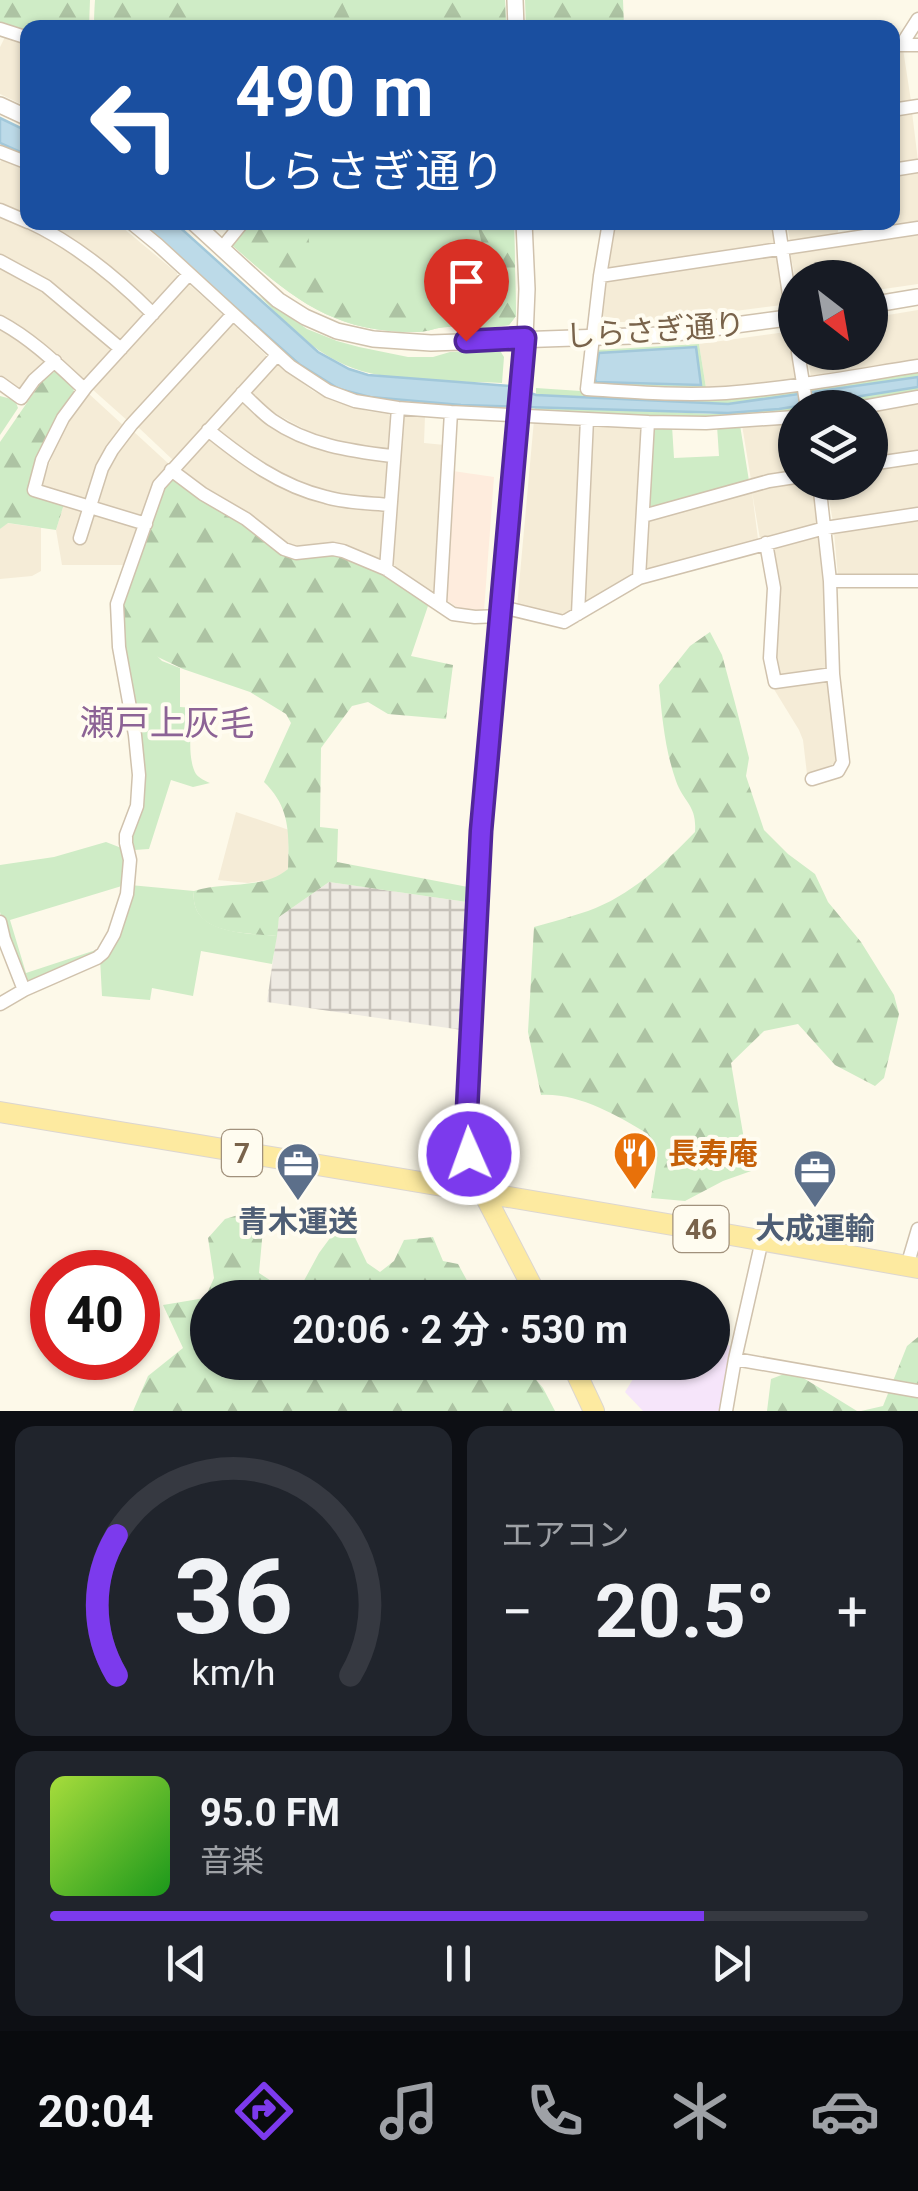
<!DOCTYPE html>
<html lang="ja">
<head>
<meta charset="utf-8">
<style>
	:root { --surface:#171b24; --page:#20242c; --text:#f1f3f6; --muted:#9ea1a6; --line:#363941; --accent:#7c3aed }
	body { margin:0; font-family:Roboto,"Noto Sans JP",sans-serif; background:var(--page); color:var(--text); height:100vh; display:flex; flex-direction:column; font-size:38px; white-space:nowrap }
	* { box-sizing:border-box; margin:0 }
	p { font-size:32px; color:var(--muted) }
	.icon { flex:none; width:55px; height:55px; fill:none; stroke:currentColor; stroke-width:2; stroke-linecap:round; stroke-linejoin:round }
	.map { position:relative; height:1411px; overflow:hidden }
	.details { display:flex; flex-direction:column; gap:15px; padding:15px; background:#0d0f14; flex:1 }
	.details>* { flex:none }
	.guide { position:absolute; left:20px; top:20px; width:880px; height:210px; border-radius:20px; box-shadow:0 2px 8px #0004; background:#1a4fa0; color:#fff; overflow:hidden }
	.needle { width:65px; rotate:149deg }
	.controls { position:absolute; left:778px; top:260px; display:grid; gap:20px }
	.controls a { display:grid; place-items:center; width:110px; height:110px; border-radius:50%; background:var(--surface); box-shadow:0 2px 8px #0004; font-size:50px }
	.speed { position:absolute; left:30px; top:1250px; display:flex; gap:20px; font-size:50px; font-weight:700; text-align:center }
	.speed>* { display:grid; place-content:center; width:130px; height:130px; border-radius:50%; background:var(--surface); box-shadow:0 2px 8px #0004; line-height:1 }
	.speed .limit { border:15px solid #d22; background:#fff; color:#111 }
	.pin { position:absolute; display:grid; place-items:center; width:85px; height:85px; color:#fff; margin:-102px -42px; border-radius:50% 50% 50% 0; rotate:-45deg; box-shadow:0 0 10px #0007 }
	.pin .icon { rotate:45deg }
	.me { position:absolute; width:110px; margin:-55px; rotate:358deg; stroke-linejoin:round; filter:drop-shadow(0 0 8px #0008) }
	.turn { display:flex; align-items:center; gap:35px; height:210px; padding:0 50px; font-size:45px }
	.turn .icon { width:130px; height:130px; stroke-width:2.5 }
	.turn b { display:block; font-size:70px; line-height:85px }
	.big { font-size:75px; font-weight:700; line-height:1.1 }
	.details .widget { flex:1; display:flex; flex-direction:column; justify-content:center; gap:15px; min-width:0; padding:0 35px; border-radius:20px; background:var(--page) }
	.details .dial { align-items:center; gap:0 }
	.dial svg { height:260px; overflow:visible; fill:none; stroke:var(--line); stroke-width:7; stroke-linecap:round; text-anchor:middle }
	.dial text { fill:var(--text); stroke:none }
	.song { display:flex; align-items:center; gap:30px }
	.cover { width:120px; height:120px; border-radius:15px; background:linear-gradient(135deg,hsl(80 70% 55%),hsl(120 70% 35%)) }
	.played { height:10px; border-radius:5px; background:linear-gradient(90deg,var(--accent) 80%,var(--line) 80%) }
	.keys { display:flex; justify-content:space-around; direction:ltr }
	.heat { display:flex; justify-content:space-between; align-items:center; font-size:55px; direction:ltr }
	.details .tiles { flex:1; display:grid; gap:15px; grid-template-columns:1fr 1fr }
	.widget:last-child { grid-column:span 2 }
	.trip { position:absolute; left:190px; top:1280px; width:540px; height:100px; border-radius:50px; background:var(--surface); box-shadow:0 2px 8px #0004; font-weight:700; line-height:100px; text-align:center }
	.tabs { display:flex; height:160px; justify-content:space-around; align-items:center; background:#090b0e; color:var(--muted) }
	.tabs .icon { width:70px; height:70px }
	.tabs .selected { color:var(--accent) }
	.tabs b { font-size:45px; color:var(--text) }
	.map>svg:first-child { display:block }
	.residential { fill:#f5ecd7 }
	.commercial { fill:#feecdd }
	.industrial { fill:url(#industrial-grid) }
	.education { fill:#f6e5fa }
	.green { fill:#cfecc6; fill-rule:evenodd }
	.forest { fill:url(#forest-firs) }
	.water { fill:#bcdae8; stroke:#a2c8da; stroke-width:2.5 }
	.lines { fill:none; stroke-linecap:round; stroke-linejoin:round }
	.minor-casing { stroke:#d0c2ad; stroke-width:15 }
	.tertiary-casing { stroke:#d0c2ad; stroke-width:18 }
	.primary-casing { stroke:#dcd6d0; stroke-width:22 }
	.minor { stroke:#fff; stroke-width:12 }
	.tertiary { stroke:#fff; stroke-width:15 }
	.primary { stroke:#fdeaa0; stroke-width:20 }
	.route-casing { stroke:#51269a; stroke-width:25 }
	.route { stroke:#7c3aed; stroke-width:18 }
	.labels { text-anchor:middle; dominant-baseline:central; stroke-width:8; stroke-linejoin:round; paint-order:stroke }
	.shield { fill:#fffcf0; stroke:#a1917c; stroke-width:2.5 }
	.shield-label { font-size:28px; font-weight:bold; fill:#79634b }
	.street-label { font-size:30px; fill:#79634b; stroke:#fffcf0 }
	.food-label { font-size:30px; font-weight:bold; fill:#c56008; stroke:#fffcf0; text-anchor:start }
	.service-label { font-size:30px; font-weight:bold; fill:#4e5e75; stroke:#fffcf0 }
	.quarter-label { font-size:35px; fill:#8c6395; stroke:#fffcf0 }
</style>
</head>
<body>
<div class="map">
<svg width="918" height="1411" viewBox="0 0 918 1411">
	<defs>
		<pattern id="industrial-grid" width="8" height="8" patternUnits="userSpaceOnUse" patternTransform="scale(2.5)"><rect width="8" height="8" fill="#eeeae2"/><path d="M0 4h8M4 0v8" fill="none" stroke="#c6c1b9"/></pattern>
		<pattern id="forest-firs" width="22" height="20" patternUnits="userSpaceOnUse" patternTransform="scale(2.5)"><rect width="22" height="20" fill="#cfecc6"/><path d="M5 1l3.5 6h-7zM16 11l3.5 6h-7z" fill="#adc3a3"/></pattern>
	</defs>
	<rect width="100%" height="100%" fill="#fdf9e9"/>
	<path class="residential" d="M6 35 27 42V107L0 94V47Z
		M903 49 911 101 893 104V50Z
		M912 112 918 161 893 164V115Z
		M2 160 27 171V216L0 203V162Z
		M918 171V222L854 232 848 227 847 223 892 222 893 175Z
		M0 214 58 243 92 267 144 310V317L120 340 48 281 0 256Z
		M41 223H117L177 273V281L155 304H152Z
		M614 223H773L776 243 608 270 606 267Z
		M787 223H837L838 231 837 235 790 242Z
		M918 232V284L870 291V278L795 277 790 252Z
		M777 256 785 298 782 305 666 320 600 323 604 284 609 280Z
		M0 267 37 287 112 347V352L86 379H82L31 334 0 316Z
		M190 285 223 315V318L129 422 92 389 186 286Z
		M918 310V362L811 378 807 353 870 352V318Z
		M231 325H234L266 355V358L174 461 138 427Z
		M0 327 47 359V365L24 389H19L0 375Z
		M786 332 790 335 797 380 706 388 699 344Z
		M274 364H277L313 391 333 401 367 411 388 414 391 417 389 449 364 448 319 437 271 411 253 395V388Z
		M88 393 124 426 88 496 82 499 43 487 42 484 62 429Z
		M918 401V451L870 459V409Z
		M240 402H246L264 419 385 460 387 463 386 497 382 500 347 497 298 482 252 458 219 431 218 426Z
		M404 415 425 416 424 443 445 445 436 592 433 593 392 564Z
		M534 420 578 422 580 427 571 612 564 617 517 607Z
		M795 421V471L751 480 742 425Z
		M593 423 642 428 633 574 586 604 582 601 591 426Z
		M133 431 170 465 141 516 100 503 98 499 108 466Z
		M207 439H212L244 465 381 510 385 513 382 558 379 559 343 545 291 547 182 472 181 467Z
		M918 461V509L833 522 826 483 870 482V469Z
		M795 482 812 483 818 522 815 525 760 539 752 492 758 539 648 570 644 567 647 522 650 518 751 490Z
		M64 504 79 508 81 514 91 517 98 513 137 526 139 530 123 565H62L56 530Z
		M918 519V576L838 577 834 532Z
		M7 523 41 528V571L32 576 0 579V529Z
		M817 535 821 538 824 579 828 668 825 671 782 675 779 674 775 658 772 550 776 545Z
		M825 681 830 684 837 763 807 774 803 740 799 730 772 686Z
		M236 812 289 830 288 869 279 878 248 883 218 880Z"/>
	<path class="commercial" d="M453 471 494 477 484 611 461 610 445 599Z"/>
	<path class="industrial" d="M329 882 467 902 462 1030 267 1002 279 917Z"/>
	<path class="education" d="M713 1337 734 1348 721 1411H643L625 1392 643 1363 712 1362Z"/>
	<path class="green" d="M95 0H505L506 27 94 28Z
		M249 223H514L516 316 509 325C499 326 488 328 478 329 468 329 460 326 448 327 437 327 428 332 417 332 333 333 292 298 232 245Z
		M258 295 307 329 337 341 359 347 408 357H433L450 352 499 349 504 357 502 383C452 380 379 385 335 360 306 345 282 318 258 295Z
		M699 344 706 388 594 384 592 380 596 350ZM696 347 701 385 596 382 599 353Z
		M918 370V377L812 394 811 386Z
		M918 387V393L829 407H814V404Z
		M536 388 655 396 798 389 799 396 728 404 536 395Z
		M0 396 15 400 18 408 0 435Z
		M535 405 710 414 800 406 801 407 795 408V413L710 419 534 413Z
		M740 425 749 481 651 508 647 506 652 429 657 426H672L674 458 719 456 717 426Z
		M119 618 162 661 180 668V707L195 708C190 724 187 759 196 774 199 778 205 781 210 783L193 787 171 780 149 849 134 850 128 842 136 816Z
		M106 842 124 849 125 885 10 920 26 973 102 948 99 952 26 986 7 940 0 912V865L54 857Z
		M130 885 194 891C189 934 246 933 277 936L272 964 201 951 193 996 152 988 150 1000 102 996 100 958Z"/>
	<path class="forest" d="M0 0H90L89 27 28 28 27 31 0 23Z
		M95 0H223V27H94Z
		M301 0H341L354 27H303Z
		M439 0H505L506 27H445Z
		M525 0H623L624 27H526Z
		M249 223H308C306 257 324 285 358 295 361 296 370 298 373 298 381 298 390 295 397 294L415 305H446L460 310H485L489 308 493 291 477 223H514L516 316 509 325C499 326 488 328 478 329 468 329 460 326 448 327 437 327 428 332 417 332 333 333 292 298 232 245Z
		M54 372H58L73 387 74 392 50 429 28 492 64 504 56 530 8 523 0 529V442L35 391 43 380Z
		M174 479 297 559 342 555 380 571 429 603 411 656 453 665 446 719 388 714 368 702 352 706 321 748 320 827 338 829 337 862 468 887 467 902 329 882 279 917 277 936C245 933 189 935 194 891 224 881 264 890 288 869 289 835 291 808 264 782L291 723 286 714 250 692 183 669 141 649 119 618 161 492 170 480Z
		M710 632 722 655 735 703 749 758 746 776 764 830 788 854 815 874 828 902 861 942 894 995 899 1014 884 1078 875 1086 835 1065 798 1024 764 1031 731 1063 746 1151 754 1170 723 1181 685 1201 651 1198 657 1161 648 1134C616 1115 579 1093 541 1095L528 1032 534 927C552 922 570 917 588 911 630 896 664 864 695 832 697 805 684 803 676 781 665 750 662 717 659 685L690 646Z
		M245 1213 263 1229 259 1273 288 1292 300 1288 319 1253 333 1234 352 1231 367 1263 380 1272 394 1261 404 1240 433 1237 443 1261 458 1264 476 1297 208 1298V1362L522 1363 543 1388 555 1411H133L148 1376 183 1348 163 1305 205 1298 214 1278 208 1238 225 1219Z
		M918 1337V1411H861L883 1406 907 1346Z
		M792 1371 857 1411H767L771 1379Z"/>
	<path class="water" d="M0 118 27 131V155L0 143Z
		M140 223H175L318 352 349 369 368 375 511 386 536 395 728 404 918 377V387L779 409 728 413 461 405 370 397 339 389 299 364Z
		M696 347 701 385 596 382 595 379 599 353Z"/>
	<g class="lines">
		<g class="minor-casing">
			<path id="minor" d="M0 29 28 38
				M902 44 918 19
				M892 45H918
				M892 110 918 106
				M0 152 28 163
				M892 170 918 166
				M0 210 28 222
				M29 222C76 244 116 277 153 314
				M130 222 158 245 290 366 328 391 355 401 398 408 451 412 648 422 706 423 795 417
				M609 222 600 276 587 389C633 392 680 396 726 393 791 388 854 376 918 366
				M778 222 795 334
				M222 248 243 222
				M0 261 46 286 121 349
				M600 276 918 228
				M0 322C32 339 58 365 84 389
				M798 352 807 408
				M0 383 21 398 34 380 55 361
				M242 393C252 402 261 412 272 420 308 445 350 451 392 456
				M857 408 918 397
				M208 430C244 459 280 486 326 497 346 503 369 503 390 505
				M870 464 918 457
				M171 470 203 494 246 519 284 549 296 553 333 549 343 551 386 569 453 614 475 617 501 616
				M643 516 769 481 795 477
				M146 524 34 490 42 460 63 418 86 387 189 274
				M80 538 102 468 112 450 131 425 233 314
				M766 543 774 588 770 658 775 682 833 674
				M386 569 398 408
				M639 578 648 422
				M830 581H918
				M440 603 451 412
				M502 607 564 622 639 578 825 528 918 514
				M578 614 587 419
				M812 779 838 771 843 762 833 674 830 581 819 482
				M0 922 4 939 24 990
				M0 1004 24 990 97 958 103 953 114 934 127 894 130 860 126 843V835L137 806 139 775 135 735 119 647 117 604 159 485 277 355
				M907 1266 918 1229
				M735 1359 762 1240
				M726 1411 735 1359 918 1391"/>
		</g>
		<g class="tertiary-casing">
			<path id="tertiary" d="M515 0 516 28
				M0 105 28 118
				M193 222 278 300 305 317 337 331 373 339 431 343 661 335 795 317
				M870 305 918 297
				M484 1194 469 1155 467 1130 481 831 525 338 527 289 524 222"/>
		</g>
		<g class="primary-casing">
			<path id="primary" d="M0 1112C306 1163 612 1213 918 1268
				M484 1194 538 1298
				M571 1362 594 1411"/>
		</g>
		<use href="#minor" class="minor"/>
		<use href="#tertiary" class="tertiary"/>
		<use href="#primary" class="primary"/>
	</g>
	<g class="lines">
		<g class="route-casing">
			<path id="route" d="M466 341 525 338 481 831 466 1130 469 1154"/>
		</g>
		<use href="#route" class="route"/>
	</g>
	<defs>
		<g id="restaurant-pin" transform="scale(2.25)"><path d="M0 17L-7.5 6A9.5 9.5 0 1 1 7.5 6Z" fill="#e8710a" stroke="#fffcf0"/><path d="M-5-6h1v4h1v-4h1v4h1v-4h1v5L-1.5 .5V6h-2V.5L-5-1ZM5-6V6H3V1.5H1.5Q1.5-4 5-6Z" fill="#fff"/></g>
		<g id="office-pin" transform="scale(2.25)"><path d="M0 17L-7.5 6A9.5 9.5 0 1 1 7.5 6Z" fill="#5c6f8a" stroke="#fffcf0"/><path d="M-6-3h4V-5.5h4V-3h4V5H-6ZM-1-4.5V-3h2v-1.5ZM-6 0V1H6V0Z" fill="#fff"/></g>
	</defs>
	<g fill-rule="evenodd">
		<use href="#restaurant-pin" x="635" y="1153"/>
		<use href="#office-pin" x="298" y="1164"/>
		<use href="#office-pin" x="815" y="1171"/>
	</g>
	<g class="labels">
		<g class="shield">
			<rect x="222" y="1130" width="40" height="46" rx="8"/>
			<rect x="673.5" y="1206" width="55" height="46" rx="8"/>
		</g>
		<g class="shield-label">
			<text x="242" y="1153">7</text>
			<text x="701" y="1229">46</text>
		</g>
		<g class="street-label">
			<text transform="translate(655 330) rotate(-4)">しらさぎ通り</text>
		</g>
		<g class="food-label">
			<text x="668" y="1153">長寿庵</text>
		</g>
		<g class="service-label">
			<text x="298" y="1221">青木運送</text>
			<text x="815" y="1228">大成運輸</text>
		</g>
		<g class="quarter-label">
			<text x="167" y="723">瀬戸上灰毛</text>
		</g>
	</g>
</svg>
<div class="controls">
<a><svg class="needle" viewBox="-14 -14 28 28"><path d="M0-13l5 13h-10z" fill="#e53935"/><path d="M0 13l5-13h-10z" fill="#9ea1a6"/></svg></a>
<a><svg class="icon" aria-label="layers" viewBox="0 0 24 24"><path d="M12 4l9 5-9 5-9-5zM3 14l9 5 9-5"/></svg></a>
</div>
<div class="speed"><div class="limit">40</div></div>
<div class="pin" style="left:466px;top:341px;background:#d93025"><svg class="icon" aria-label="arrive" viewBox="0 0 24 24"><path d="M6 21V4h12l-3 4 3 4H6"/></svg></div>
<svg class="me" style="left:469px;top:1154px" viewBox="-20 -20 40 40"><circle r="17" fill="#7c3aed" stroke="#fff" stroke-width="3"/><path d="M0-11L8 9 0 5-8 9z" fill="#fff"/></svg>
<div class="trip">20:06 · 2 分 · 530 m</div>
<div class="guide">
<div class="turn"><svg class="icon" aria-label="left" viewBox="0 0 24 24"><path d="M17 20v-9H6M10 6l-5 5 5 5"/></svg><div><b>490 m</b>しらさぎ通り</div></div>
</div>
</div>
<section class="details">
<div class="tiles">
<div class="widget dial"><svg viewBox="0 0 100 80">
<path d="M14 69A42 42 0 1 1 86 69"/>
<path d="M14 69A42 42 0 0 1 14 26" stroke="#7c3aed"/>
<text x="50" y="56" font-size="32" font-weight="700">36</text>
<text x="50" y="72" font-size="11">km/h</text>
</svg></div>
<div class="widget"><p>エアコン</p>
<div class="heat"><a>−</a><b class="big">20.5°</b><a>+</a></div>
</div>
<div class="widget">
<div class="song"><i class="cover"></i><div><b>95.0 FM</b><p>音楽</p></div></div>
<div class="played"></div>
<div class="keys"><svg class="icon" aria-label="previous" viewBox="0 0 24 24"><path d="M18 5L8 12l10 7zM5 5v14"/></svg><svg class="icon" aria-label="pause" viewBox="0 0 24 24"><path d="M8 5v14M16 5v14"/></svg><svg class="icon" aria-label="next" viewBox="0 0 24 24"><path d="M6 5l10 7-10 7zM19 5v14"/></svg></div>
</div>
</div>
</section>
<nav class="tabs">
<b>20:04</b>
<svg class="icon selected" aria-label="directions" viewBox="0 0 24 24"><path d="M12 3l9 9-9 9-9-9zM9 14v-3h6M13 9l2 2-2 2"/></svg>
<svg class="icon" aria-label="music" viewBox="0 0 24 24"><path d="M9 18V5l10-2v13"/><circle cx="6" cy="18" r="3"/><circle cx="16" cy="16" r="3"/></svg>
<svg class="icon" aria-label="phone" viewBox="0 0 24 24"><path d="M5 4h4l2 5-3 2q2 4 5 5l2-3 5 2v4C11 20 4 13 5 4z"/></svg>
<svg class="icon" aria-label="climate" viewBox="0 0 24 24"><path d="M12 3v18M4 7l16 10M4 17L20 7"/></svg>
<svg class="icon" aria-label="car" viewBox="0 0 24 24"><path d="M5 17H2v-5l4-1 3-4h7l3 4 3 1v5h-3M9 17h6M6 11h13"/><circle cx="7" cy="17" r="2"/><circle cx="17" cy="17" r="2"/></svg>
</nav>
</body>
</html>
